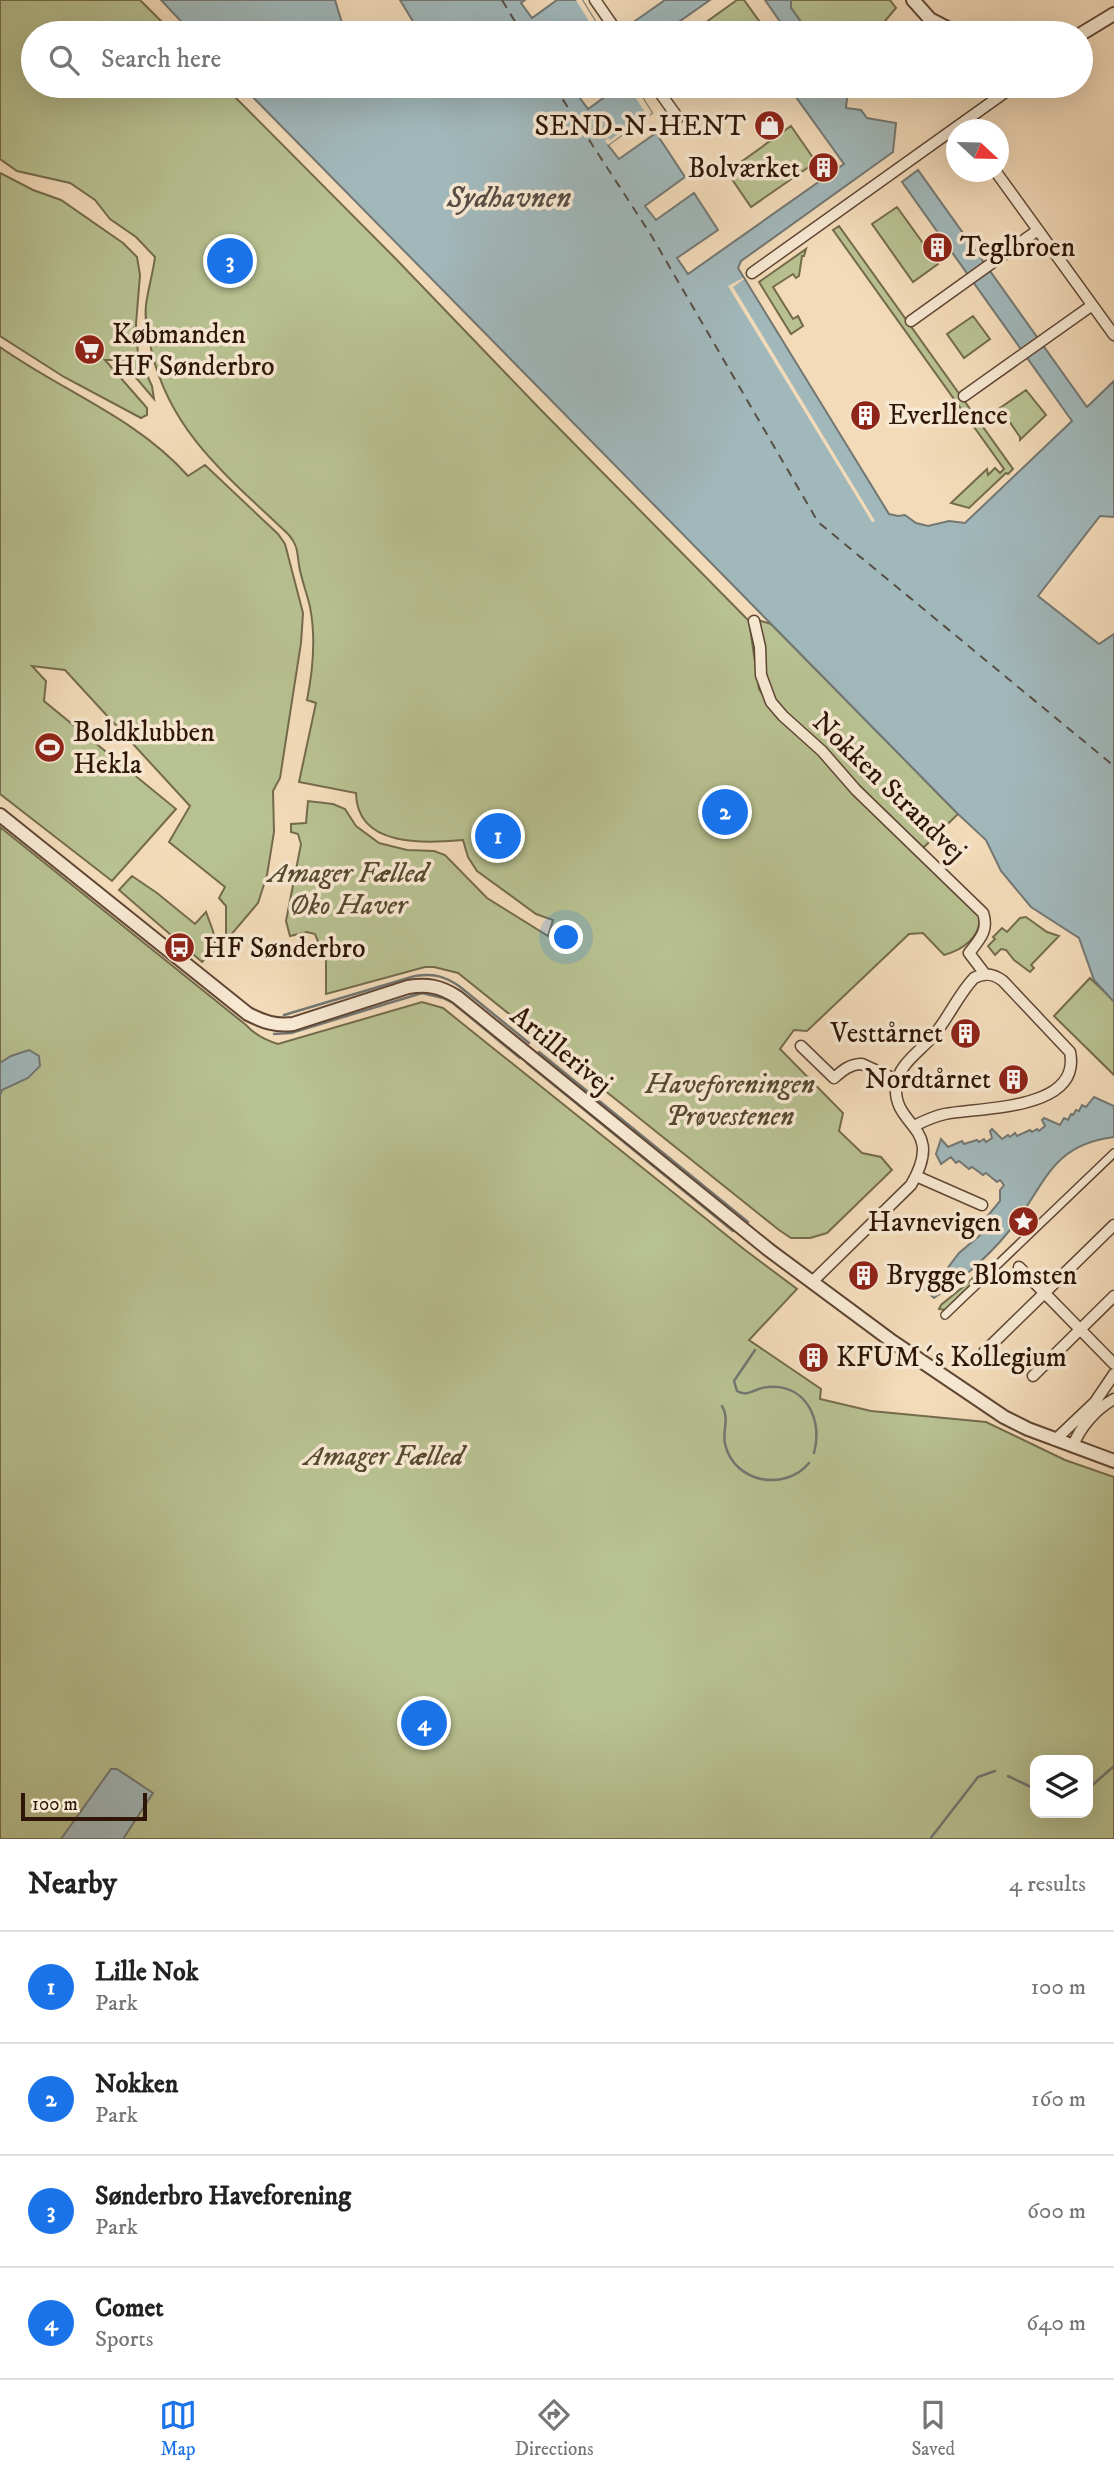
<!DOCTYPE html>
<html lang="en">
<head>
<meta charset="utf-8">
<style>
  :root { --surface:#fff; --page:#f6f6f6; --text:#222; --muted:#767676; --line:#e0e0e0; --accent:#1a73e8 }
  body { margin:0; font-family:"IM FELL DW Pica",serif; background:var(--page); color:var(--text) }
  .controls { position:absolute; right:21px; bottom:21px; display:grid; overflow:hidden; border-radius:14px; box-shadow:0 7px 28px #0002 }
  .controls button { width:63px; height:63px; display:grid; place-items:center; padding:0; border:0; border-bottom:2px solid var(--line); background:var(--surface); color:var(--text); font:35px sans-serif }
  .compass { position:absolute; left:946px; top:119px; width:63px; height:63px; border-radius:50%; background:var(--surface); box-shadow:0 7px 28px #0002; rotate:112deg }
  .scale { position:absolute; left:21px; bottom:18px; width:126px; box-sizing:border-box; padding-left:7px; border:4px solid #2f1507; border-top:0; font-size:19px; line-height:24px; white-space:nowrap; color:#2f1507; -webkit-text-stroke:5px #f7e8d2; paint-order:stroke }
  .you { position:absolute; left:567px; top:938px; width:24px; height:24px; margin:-18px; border:5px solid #fff; border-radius:50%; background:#1a73e8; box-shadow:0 0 0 10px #1a73e833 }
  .badge { display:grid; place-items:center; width:46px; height:46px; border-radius:50%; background:var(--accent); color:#fff; font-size:23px; font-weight:700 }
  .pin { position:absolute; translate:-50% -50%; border:4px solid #fff; box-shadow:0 2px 7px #0006 }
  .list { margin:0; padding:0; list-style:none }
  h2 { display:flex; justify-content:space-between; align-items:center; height:91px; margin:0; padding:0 28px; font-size:30px }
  h2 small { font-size:23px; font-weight:400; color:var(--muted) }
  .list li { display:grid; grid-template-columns:46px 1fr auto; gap:21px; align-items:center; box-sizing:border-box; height:112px; padding:0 28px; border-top:2px solid var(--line) }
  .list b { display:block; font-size:26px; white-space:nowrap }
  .list p { margin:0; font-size:23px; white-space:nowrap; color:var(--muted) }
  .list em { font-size:23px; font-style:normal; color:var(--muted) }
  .icon { flex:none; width:38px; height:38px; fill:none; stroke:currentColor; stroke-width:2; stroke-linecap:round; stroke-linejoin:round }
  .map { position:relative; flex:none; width:1114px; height:1839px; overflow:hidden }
  .search { position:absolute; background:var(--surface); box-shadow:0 7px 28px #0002; left:21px; right:21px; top:21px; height:77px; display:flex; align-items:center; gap:18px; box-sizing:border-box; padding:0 24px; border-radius:38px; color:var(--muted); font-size:26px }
  .sheet { height:539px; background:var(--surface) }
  nav { display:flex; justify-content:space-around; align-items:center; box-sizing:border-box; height:98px; border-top:2px solid var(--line); background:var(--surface); font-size:19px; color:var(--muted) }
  nav a { display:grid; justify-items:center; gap:4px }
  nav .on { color:var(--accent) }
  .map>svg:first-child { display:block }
</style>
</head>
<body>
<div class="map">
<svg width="1114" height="1839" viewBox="0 0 1114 1839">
  <rect width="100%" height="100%" fill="#f3dbb9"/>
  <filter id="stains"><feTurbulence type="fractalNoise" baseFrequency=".00286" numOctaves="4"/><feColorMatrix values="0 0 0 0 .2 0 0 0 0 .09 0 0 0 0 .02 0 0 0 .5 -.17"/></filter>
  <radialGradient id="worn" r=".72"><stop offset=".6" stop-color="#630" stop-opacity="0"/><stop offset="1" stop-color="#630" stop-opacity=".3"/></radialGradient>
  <path fill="#b8c191" stroke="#746b4c" stroke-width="2" fill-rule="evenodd" d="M0,0h140l33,33h-140v53h191l171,172 145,151 209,212 10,68 15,23 42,39 38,42 125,123c3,21 -17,34 -35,39l-21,-22 -14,1 -102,97 -13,-1 -14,19 63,64 -4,18 23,22 19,4 11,13 -65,63 -17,5h-19l-12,-8 -321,-257 -24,-6h-9l-99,27v-33l-11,-27 -8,-2 -17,4 -4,-15 15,-77 -3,-10 -7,-2v-8l15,-1 2,-22 25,3 12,5 11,17 23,17 28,7 27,1 11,4 42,43 61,38 5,-16 -17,-6 -59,-43 -9,-14 -5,-17c-38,3 -106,8 -107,-47l-57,-11 17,-79 -9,-3c6,-30 9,-63 3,-93 -3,-14 -9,-28 -11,-42 -2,-13 -1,-19 -10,-30 -58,-56 -117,-100 -137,-182 -3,-15 -8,-32 -6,-48 2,-16 7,-32 9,-48l-19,-20 -26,-18 -15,-19 -25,-17 -53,-12 -17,-12z
    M737,0h7l23,32 -76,1z
    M791,0h99l6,8 -21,25h-66l-18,-25z
    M855,86h48l-2,10 -44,-7z
    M791,126l25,36 -65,45 -24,-35z
    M0,173l33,17 28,10 62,43 14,14 3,18 -4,49 2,31 14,31 2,13 -33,-39h-16l42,48v7l-6,3 -77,-41 -64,-41z
    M897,207l41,57 -25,18 -41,-58z
    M839,226l174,243 -5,5 -2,-1 -37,35 -18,-5 36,-34 1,6 7,-7 5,5 4,-4 -171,-239z
    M806,249l-2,7h-2l-3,20 -3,2 -3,-4 -20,13 20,32 5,-3 5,10 -12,8 -32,-52z
    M973,316l17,23 -26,19 -17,-24z
    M0,347c62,44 137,71 188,129l17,-11 73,69 7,10 18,69 -2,30 -21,135 -7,13 1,41 -7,43 -9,28 -28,33 -4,2v-32l-7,-8 6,-11 -56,-45 21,-36 -125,-136 -33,-4 14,15 -2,20 132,108 -64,72 -112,-87z
    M1026,390l20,25 -26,25v-3l-20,-29z
    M758,620l13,4 187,190 -35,34 -132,-129c-5,-7 -14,-14 -18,-22 -13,-23 -6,-52 -15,-77z
    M0,827l246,198c9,10 19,15 32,19l144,-42 21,6 302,242 52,39 -48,51 72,49 -1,10 51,12 115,11 79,38 49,17v362h-1114zM1035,1760h53v53h-53z
    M132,876l25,17 38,31 11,-12 7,19 3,18 -14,13 -83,-72z
    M1026,917l21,15 12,4 -28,29 3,3 -4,4 -16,-12 -8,-10 -5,-1 -6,6 -7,-9 7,-7 -2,-2 9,-9 5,4 13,-14z
    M1090,978l24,23v74l-60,-59z
    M986,1264l4,2 -45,44 -6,-1 2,-4 28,-23z"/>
  <path fill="#a1b8bb" stroke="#737773" stroke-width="2" d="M161,0h174l10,33h-153z
    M400,0h125l-4,3 11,15 25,-18h25l16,26 -11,7h-171l-2,-10z
    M665,0h45l-47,33h-45z
    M765,0h26v8l18,25h-21z
    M242,86h347l-12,8 11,15 32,-23h15l17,27 -44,32 11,14 37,-26 29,44 -40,29 11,14 38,-27 24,37 -41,28 11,16 156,-110 -56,-78h67l2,3 -9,-1 -2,20 15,2 6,8 29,5 -3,29 -152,109 -3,7 151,246 9,2 7,-1 11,8 12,3 21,-5 16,2 107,-102 -170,-239 16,-12 169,237 27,-26v136l-14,-1 -62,80 61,48 15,-10v368l-20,-22 -15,-42 -48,-31 -30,-36 -15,-31 -28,-26z
    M29,1050l10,6 1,10 -12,12 -26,12 -2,6v-33l11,-7z
    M1094,1097l20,9v31c-65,8 -69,50 -104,93 -22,27 -47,49 -76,68l-10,-9 13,-7 22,-29 26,-22 1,-13 14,-17v-11l4,-5 -4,-5 -3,2 -11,-9 -3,2 -11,-8 -3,2 -10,-8 -3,2 -5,-6 -10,7 -5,-10 5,-15 7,8 14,-6 2,3 13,-4 2,2 5,-3 2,3 6,-4 -2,-7 2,-2 10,10 6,-4 2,2 5,-4 2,3 13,-6 2,2 5,-3 2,2 6,-5 -3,-6 2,-2 16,7 4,-7 4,2 3,-6 2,1 3,-5 3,1 3,-6 4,2z
    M111,1769h6l36,24 -30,46h-62z"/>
  <path fill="#f3dbb9" d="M576,0h6l16,26 -11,7h-5l10,-7z
    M628,86h7l17,27 -44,32 -3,-4 3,-3 2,2 36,-26z
    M743,278l1,1 -11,8 142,234 -3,1 -144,-236z"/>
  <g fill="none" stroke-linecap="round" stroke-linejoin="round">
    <path stroke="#737773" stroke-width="2.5" d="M284,1015l131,-39c18,-3 29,0 44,10l70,57
      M274,1034l17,-1 131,-40 21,5 10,5 67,55
      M539,1052l209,170
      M527,1063l206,168
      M755,1350l-21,31 3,10c11,7 19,-4 31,-4 39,-3 55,34 46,66
      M722,1406c8,13 0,25 3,38 9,39 60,48 84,19
      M1008,1776l27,13
      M1088,1789l26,-23
      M930,1839l48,-62 17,-6"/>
    <path stroke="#574e46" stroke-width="2" stroke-dasharray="9 7" stroke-linecap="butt" d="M502,0l20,33
      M554,86l97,149 167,287 296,244"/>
    <defs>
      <path id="pedestrian" d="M945,1315l169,-162"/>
      <path id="minor" d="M595,0l23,33
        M655,86l23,32
        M996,172l118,163
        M752,273l262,-187
        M911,321l127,-91
        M964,396l127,-90
        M754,621l6,26 1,28 10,27 12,14 39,35 34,39 127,123c6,17 -3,26 -14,40l16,21
        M801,1046l33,32c9,-8 16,-14 28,-14l35,16
        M916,1176l66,29
        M1019,1267l95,97
        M813,1281l98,-96c35,-60 -18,-56 -15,-99 2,-22 25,-35 38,-51 15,-18 24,-40 40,-57 11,-6 20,-4 29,3l67,71c12,59 -90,55 -125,62 -11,2 -21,7 -31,12
        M984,1352l130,-127
        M1033,1376l81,-80
        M1055,1440l40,-38 19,-28
        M1073,1446c7,-19 23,-37 41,-47"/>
      <path id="tertiary" d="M913,0l17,19 27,14
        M1081,34l33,-20
        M0,815l248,199c16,8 27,12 45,10l115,-37c19,-3 32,-1 49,10l312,253 124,92 111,75 24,12 86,32"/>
    </defs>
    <use href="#pedestrian" stroke="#604634" stroke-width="10"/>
    <use href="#minor" stroke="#604634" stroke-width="13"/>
    <use href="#tertiary" stroke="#604634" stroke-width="16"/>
    <use href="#pedestrian" stroke="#f7e8d2" stroke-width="7"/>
    <use href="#minor" stroke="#f7e8d2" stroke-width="10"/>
    <use href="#tertiary" stroke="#f7e8d2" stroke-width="12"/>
  </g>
  <defs>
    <symbol id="shop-disc" viewBox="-11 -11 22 22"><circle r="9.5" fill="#8f2418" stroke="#f7e8d2"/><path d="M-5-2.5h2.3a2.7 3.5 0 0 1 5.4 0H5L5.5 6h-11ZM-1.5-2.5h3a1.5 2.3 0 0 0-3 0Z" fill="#fff"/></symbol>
    <symbol id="building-disc" viewBox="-11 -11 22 22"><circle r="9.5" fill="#8f2418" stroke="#f7e8d2"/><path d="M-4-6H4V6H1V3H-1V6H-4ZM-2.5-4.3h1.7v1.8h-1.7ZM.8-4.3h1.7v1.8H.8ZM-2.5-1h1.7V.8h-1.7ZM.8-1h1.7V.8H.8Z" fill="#fff"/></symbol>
    <symbol id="supermarket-disc" viewBox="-11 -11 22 22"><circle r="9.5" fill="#8f2418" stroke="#f7e8d2"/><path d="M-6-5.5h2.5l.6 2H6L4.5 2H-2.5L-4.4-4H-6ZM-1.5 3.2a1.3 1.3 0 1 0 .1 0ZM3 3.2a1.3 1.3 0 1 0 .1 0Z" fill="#fff"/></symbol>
    <symbol id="stadium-disc" viewBox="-11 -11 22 22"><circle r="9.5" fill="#8f2418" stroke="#f7e8d2"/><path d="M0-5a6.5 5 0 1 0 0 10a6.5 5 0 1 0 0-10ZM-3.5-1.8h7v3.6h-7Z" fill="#fff"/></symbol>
    <symbol id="bus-disc" viewBox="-11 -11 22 22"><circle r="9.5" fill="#8f2418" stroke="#f7e8d2"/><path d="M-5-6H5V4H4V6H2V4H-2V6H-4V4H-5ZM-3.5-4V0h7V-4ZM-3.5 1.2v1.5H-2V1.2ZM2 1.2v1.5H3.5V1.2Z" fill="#fff"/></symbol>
    <symbol id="sight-disc" viewBox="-11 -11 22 22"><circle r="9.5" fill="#8f2418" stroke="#f7e8d2"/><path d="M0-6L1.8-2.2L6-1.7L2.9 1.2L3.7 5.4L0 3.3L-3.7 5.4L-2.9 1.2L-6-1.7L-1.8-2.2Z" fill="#fff"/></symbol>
  </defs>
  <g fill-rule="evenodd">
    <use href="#shop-disc" x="752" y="108" width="35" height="35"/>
    <use href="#building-disc" x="806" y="150" width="35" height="35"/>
    <use href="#building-disc" x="920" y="230" width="35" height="35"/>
    <use href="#supermarket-disc" x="72" y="332" width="35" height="35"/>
    <use href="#building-disc" x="848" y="398" width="35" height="35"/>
    <use href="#stadium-disc" x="32" y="730" width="35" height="35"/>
    <use href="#bus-disc" x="162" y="930" width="35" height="35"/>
    <use href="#building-disc" x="948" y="1016" width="35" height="35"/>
    <use href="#building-disc" x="996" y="1062" width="35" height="35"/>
    <use href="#sight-disc" x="1006" y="1204" width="35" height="35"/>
    <use href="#building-disc" x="846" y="1258" width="35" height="35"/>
    <use href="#building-disc" x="796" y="1340" width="35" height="35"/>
  </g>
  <g text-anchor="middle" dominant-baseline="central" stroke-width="7" stroke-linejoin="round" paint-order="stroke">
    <g font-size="28" fill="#2f1507" stroke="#f7e8d2" text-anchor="start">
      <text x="746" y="126" text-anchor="end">SEND-N-HENT</text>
      <text x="800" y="168" text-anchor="end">Bolværket</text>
      <text x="960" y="247">Teglbroen</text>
      <text x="112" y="334">Købmanden<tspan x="112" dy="32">HF Sønderbro</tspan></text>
      <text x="888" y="415">Everllence</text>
      <text x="73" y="732">Boldklubben<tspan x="73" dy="32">Hekla</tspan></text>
      <text x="203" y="948">HF Sønderbro</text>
      <text x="943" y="1033" text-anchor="end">Vesttårnet</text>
      <text x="991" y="1079" text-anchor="end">Nordtårnet</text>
      <text x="1001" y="1222" text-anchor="end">Havnevigen</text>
      <text x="886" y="1275">Brygge Blomsten</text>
      <text x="836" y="1357">KFUM´s Kollegium</text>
    </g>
    <g font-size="28" fill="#2f1507" stroke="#f7e8d2">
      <text transform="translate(889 787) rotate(44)">Nokken Strandvej</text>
      <text transform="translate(561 1050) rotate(39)">Artillerivej</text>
    </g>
    <g font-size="28" font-style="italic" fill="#584930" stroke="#f7e8d2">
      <text x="348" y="873">Amager Fælled<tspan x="348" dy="32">Øko Haver</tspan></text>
      <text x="730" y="1084">Haveforeningen<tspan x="730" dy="32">Prøvestenen</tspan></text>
      <text x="384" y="1456">Amager Fælled</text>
    </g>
    <g font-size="30" font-style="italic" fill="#574e46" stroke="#f7e8d2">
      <text x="509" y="198">Sydhavnen</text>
    </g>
  </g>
  <rect width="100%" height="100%" filter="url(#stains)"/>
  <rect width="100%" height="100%" fill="url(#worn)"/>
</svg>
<div class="controls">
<button><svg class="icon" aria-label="layers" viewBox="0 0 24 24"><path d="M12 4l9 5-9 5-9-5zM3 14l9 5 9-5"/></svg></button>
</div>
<svg class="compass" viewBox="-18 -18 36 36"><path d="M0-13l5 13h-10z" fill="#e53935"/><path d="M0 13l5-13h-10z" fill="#767676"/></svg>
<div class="scale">100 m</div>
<div class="you"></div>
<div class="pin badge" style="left:498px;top:836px">1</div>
<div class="pin badge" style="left:725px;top:812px">2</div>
<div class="pin badge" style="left:230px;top:261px">3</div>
<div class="pin badge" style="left:424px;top:1723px">4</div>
<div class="search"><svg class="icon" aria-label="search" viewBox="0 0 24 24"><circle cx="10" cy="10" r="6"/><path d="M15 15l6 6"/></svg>Search here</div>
</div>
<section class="sheet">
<h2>Nearby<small>4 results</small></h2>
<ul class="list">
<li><span class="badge">1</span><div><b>Lille Nok</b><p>Park</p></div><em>100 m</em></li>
<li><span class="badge">2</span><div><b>Nokken</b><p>Park</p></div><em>160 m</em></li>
<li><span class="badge">3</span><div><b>Sønderbro Haveforening</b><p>Park</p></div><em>600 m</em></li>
<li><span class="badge">4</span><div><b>Comet</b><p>Sports</p></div><em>640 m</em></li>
</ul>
</section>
<nav>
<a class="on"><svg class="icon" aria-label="map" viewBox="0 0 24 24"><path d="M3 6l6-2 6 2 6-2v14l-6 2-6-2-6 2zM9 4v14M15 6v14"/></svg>Map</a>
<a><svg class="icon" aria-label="directions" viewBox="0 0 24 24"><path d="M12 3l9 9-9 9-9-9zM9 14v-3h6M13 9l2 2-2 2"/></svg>Directions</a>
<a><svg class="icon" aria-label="saved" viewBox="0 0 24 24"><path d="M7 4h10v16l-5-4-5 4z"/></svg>Saved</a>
</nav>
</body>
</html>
